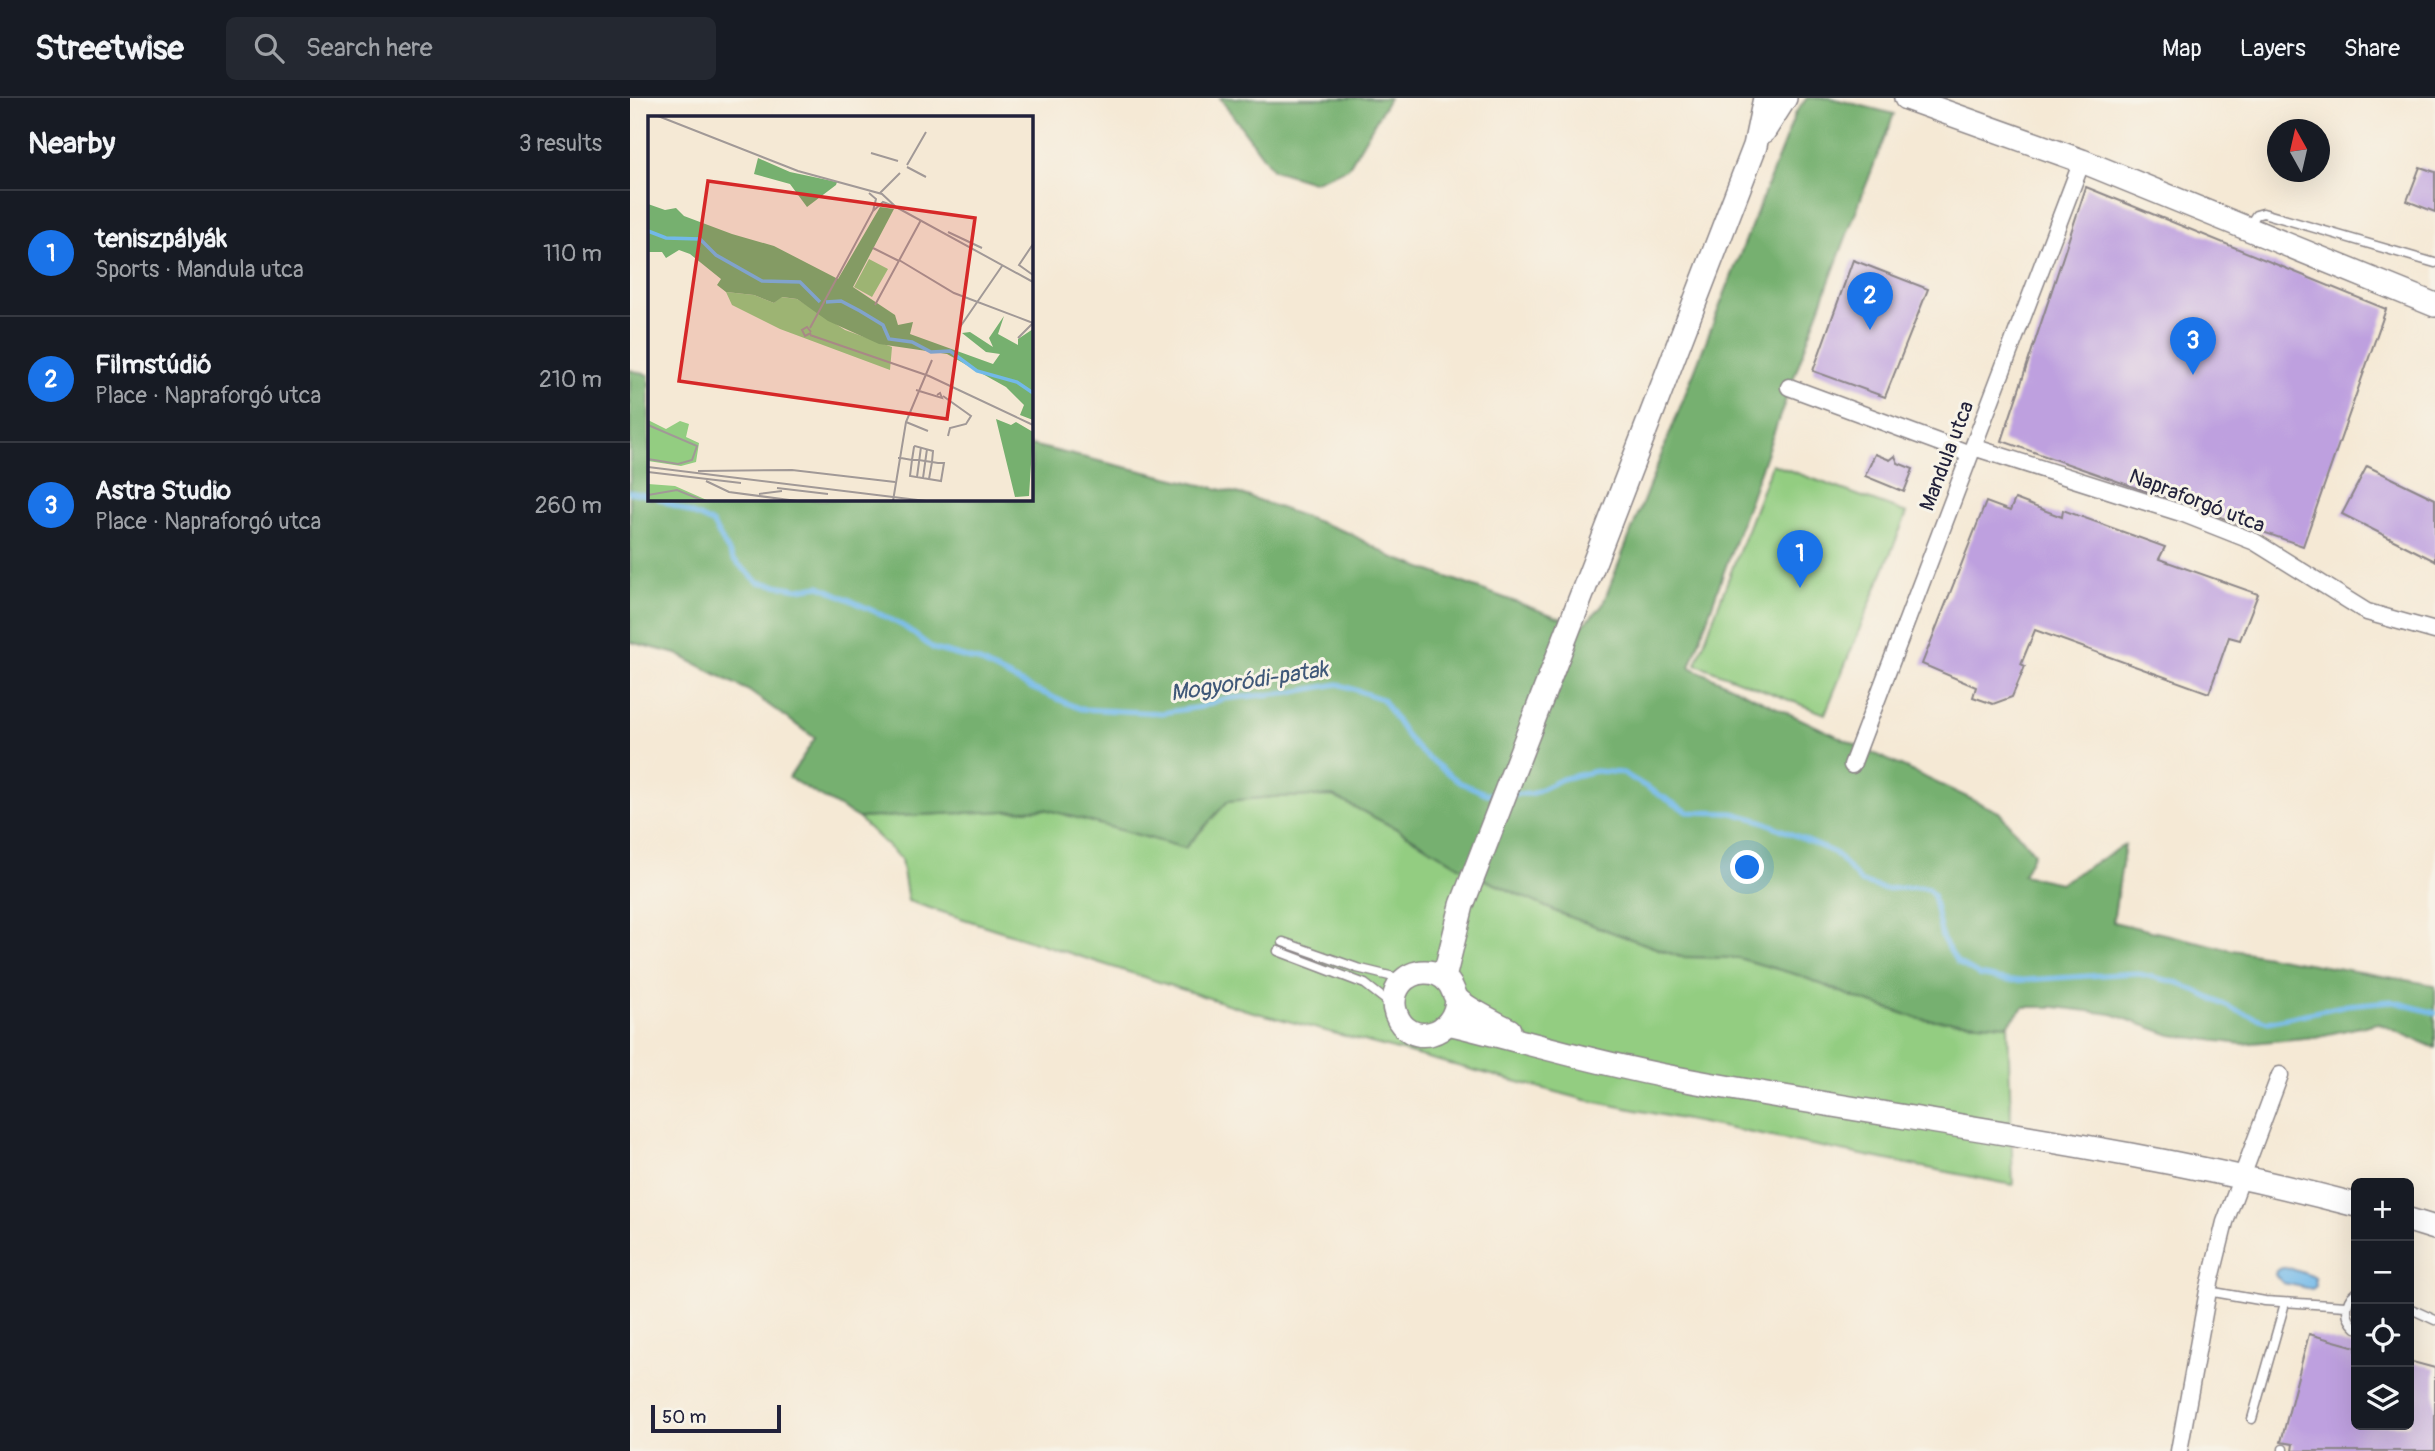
<!DOCTYPE html>
<html lang="en">
<head>
<meta charset="utf-8">
<style>
  :root { --surface:#171b24; --page:#242831; --text:#f1f3f6; --muted:#9ea1a6; --line:#363941; --accent:#1a73e8 }
  body { margin:0; font-family:Pangolin,sans-serif; background:var(--page); color:var(--text) }
  .controls { position:absolute; right:21px; bottom:21px; display:grid; overflow:hidden; border-radius:10px; box-shadow:0 7px 28px #0002 }
  .controls button { width:63px; height:63px; display:grid; place-items:center; padding:0; border:0; border-bottom:2px solid var(--line); background:var(--surface); color:var(--text); font:35px sans-serif }
  .compass { position:absolute; left:1637px; top:21px; width:63px; height:63px; border-radius:50%; background:var(--surface); box-shadow:0 7px 28px #0002; rotate:352deg }
  .scale { position:absolute; left:21px; bottom:18px; width:130px; box-sizing:border-box; padding-left:7px; border:4px solid #22223b; border-top:0; font-size:19px; line-height:24px; white-space:nowrap; color:#22223b; -webkit-text-stroke:5px #f7f3e8; paint-order:stroke }
  .you { position:absolute; left:1118px; top:770px; width:24px; height:24px; margin:-18px; border:5px solid #fff; border-radius:50%; background:#1a73e8; box-shadow:0 0 0 10px #1a73e833 }
  .badge { display:grid; place-items:center; width:46px; height:46px; border-radius:50%; background:var(--accent); color:#fff; font-size:23px; font-weight:700 }
  .pin { position:absolute; translate:-50% -58px; filter:drop-shadow(0 2px 4px #0008) }
  .pin::after { content:''; position:absolute; top:37px; width:24px; height:21px; background:inherit; clip-path:polygon(0 0,100% 0,50% 100%) }
  .list { margin:0; padding:0; list-style:none }
  h2 { display:flex; justify-content:space-between; align-items:center; height:91px; margin:0; padding:0 28px; font-size:30px }
  h2 small { font-size:23px; font-weight:400; color:var(--muted) }
  .list li { display:grid; grid-template-columns:46px 1fr auto; gap:21px; align-items:center; box-sizing:border-box; height:126px; padding:0 28px; border-top:2px solid var(--line) }
  .list b { display:block; font-size:26px; white-space:nowrap }
  .list p { margin:0; font-size:23px; white-space:nowrap; color:var(--muted) }
  .list em { font-size:23px; font-style:normal; color:var(--muted) }
  .icon { flex:none; width:38px; height:38px; fill:none; stroke:currentColor; stroke-width:2; stroke-linecap:round; stroke-linejoin:round }
  .map { position:relative; flex:none; width:1805px; height:1353px; overflow:hidden }
  header { display:flex; align-items:center; gap:42px; box-sizing:border-box; height:98px; padding:0 35px; background:var(--surface); border-bottom:2px solid var(--line) }
  header strong { font-size:33px }
  nav { display:flex; gap:38px; margin-inline-start:auto; font-size:24px }
  .search { width:490px; height:63px; background:var(--page); display:flex; align-items:center; gap:18px; box-sizing:border-box; padding:0 24px; border-radius:10px; color:var(--muted); font-size:26px }
  main { display:flex }
  aside { flex:1; background:var(--surface) }
  .map>svg:first-child { display:block }
</style>
</head>
<body>
<header>
<strong>Streetwise</strong>
<div class="search"><svg class="icon" aria-label="search" viewBox="0 0 24 24"><circle cx="10" cy="10" r="6"/><path d="M15 15l6 6"/></svg>Search here</div>
<nav><a>Map</a><a>Layers</a><a>Share</a></nav>
</header>
<main>
<aside>
<h2>Nearby<small>3 results</small></h2>
<ul class="list">
<li><span class="badge">1</span><div><b>teniszpályák</b><p>Sports · Mandula utca</p></div><em>110 m</em></li>
<li><span class="badge">2</span><div><b>Filmstúdió</b><p>Place · Napraforgó utca</p></div><em>210 m</em></li>
<li><span class="badge">3</span><div><b>Astra Studio</b><p>Place · Napraforgó utca</p></div><em>260 m</em></li>
</ul>
</aside>
<div class="map">
<svg width="1805" height="1353" viewBox="0 0 1805 1353">
  <rect width="100%" height="100%" fill="#f7f3e8"/>
  <filter id="ink" filterUnits="userSpaceOnUse"><feTurbulence type="fractalNoise" baseFrequency=".0143" numOctaves="2"/><feDisplacementMap in="SourceGraphic" scale="14" xChannelSelector="R" yChannelSelector="G"/><feConvolveMatrix kernelMatrix="1 2 1 2 8 2 1 2 1" color-interpolation-filters="sRGB"/></filter>
  <filter id="wash" filterUnits="userSpaceOnUse"><feTurbulence type="fractalNoise" baseFrequency=".00686" numOctaves="4" result="noise"/><feDisplacementMap in="SourceGraphic" scale="28" xChannelSelector="R" yChannelSelector="G"/><feGaussianBlur stdDeviation="1.57" result="paint"/><feColorMatrix in="noise" values="0 0 0 0 0 0 0 0 0 0 0 0 0 0 0 0 0 1.4 0 .05"/><feComposite in="paint" operator="in"/></filter>
  <g filter="url(#wash)">
    <rect width="100%" height="100%" fill="#f5e9d5"/>
    <path fill="#93cd81" stroke="#5a785e" stroke-width="2" d="M1142,366l135,49 -82,201 -129,-50z
      M703,698l64,33 76,45 86,39 121,44 58,1 60,17 58,23 64,21 88,6 5,160 -427,-85 -340,-90 -338,-109 -7,-42 -43,-41 187,-9 140,39 43,-47 45,-4z"/>
    <path fill="#76b06f" stroke="#4c6955" stroke-width="2" d="M590,0h169l-41,70 -35,14 -40,-12z
      M1177,0h24l63,16c-73,183 -138,368 -204,553l309,145 35,41 -11,22 37,8 65,-38 -12,77 120,28 202,35v63l-57,-25 -63,14 -73,7 -71,-9 -59,-21 -57,-7h-32l-15,18 -88,-6 -64,-21 -58,-23 -60,-17 -57,-1 -122,-44 -86,-39 -76,-45 -64,-33 -60,1 -45,4 -43,47 -140,-39 -187,9 -69,-40 26,-40 -66,-47 -72,-37 -47,-12v-272l19,5v124h382v-54l213,50 105,38 43,24 190,69 20,-20 194,-494z"/>
    <path fill="#72b9e9" stroke="#4a6e92" stroke-width="2" d="M1652,1170h7l26,9 1,9 -4,3 -29,-6 -8,-8 1,-4z"/>
    <g fill="none" stroke-linecap="round" stroke-linejoin="round">
      <path stroke="#72b9e9" stroke-width="5" d="M0,394l19,4
        M29,401l53,24 21,36 25,23 40,7 22,-3 62,29 21,11 31,23 44,12 53,27 50,21 80,4 40,-6 22,-8 70,-7 45,-8 44,15 26,39 14,15 37,29 28,12h10
        M881,696h20l31,-15 33,-8 28,2 65,39 45,1 29,8 73,32 26,29 23,7 36,-2 8,2 5,6 9,43 15,24 22,13 31,6 125,-8 44,10 56,27 33,12 79,-17 44,-4 44,12"/>
    </g>
    <g id="blocks">
      <path fill="#bea0df" d="M1790,69l15,5v40l-28,-11z
        M1456,89l300,122 -83,237 -301,-105z
        M1223,162l75,29 -43,108 -72,-26z
        M1245,356l15,6 5,-4 3,7 15,6 -9,23 -39,-16z
        M1737,368l68,33v62l-93,-47z
        M1385,401l47,18 1,-7 102,37 -6,12 99,35 -18,46 -11,-3 -20,56 -174,-63 -14,34 4,2 -13,31 -19,7 -20,-7 3,-10 -54,-23 64,-162 24,9z
        M1679,1236l47,13v78h53v-64l26,7v83h-143l1,-7 -12,-2z"/>
    </g>
  </g>
  <g filter="url(#ink)">
    <use href="#blocks" fill-opacity="0" stroke="#8c8688" stroke-width="2"/>
    <g fill="none" stroke-linecap="round" stroke-linejoin="round">
      <defs>
        <path id="lane" d="M1618,129l8,-12 7,-2 172,50
          M653,844l74,26 45,11
          M648,853l87,33 23,18
          M1578,1193l57,10 81,5
          M1726,1194c-12,10 -12,25 0,36
          M1779,1210l26,12
          M1622,1321l33,-116
          M1653,1353v-2"/>
        <path id="street" d="M1159,289l181,67
          M1343,349l211,67 71,28 112,70 68,19
          M1222,667l230,-604
          M1549,1353l29,-160 17,-69 55,-147"/>
        <path id="secondary" d="M1276,0l176,63 353,144
          M1134,33l21,-33
          M814,880l18,-73 293,-759 10,-48
          M827,901c-1,37 -48,50 -61,15 -4,-11 -2,-22 5,-31 12,-14 35,-15 47,-1 5,5 6,14 10,18 9,9 38,23 51,30
          M819,925c74,18 147,40 221,54 229,43 461,68 686,128
          M1779,1122l26,8"/>
      </defs>
      <use href="#lane" stroke="#8c8688" stroke-width="11"/>
      <use href="#street" stroke="#8c8688" stroke-width="19"/>
      <use href="#secondary" stroke="#8c8688" stroke-width="26"/>
      <use href="#lane" stroke="#fff" stroke-width="8"/>
      <use href="#street" stroke="#fff" stroke-width="16"/>
      <use href="#secondary" stroke="#fff" stroke-width="23"/>
    </g>
  </g>
  <g text-anchor="middle" dominant-baseline="central" stroke-width="6" stroke-linejoin="round" paint-order="stroke">
    <g font-size="21" fill="#22223b" stroke="#f7f3e8">
      <text transform="translate(1317 358) rotate(-69)">Mandula utca</text>
      <text transform="translate(1567 403) rotate(21)">Napraforgó utca</text>
    </g>
    <g font-size="23" font-style="italic" fill="#3e5778" stroke="#f7f3e8">
      <text transform="translate(619 583) rotate(-9)">Mogyoródi-patak</text>
    </g>
  </g>
  <g transform="translate(18 18)">
    <rect width="385" height="385" fill="#f5e9d5"/>
    <path d="M221,143l19,10 -16,28 -18,-10zM78,176l28,3 20,8 7,-6 16,2 48,31 47,17 -2,23 -110,-41 -48,-24zM0,304l18,9 14,-8 9,3 -3,13 13,6 -3,19 -15,4 -33,-5zM0,368l27,2 34,15h-61z" fill="#93cd81"/>
    <path d="M110,42l32,14 47,10 -1,3 -29,22 -17,-23 -36,-10zM0,88l17,6 11,-2 8,8 48,18 42,12 64,33 42,-72 14,2 -41,78 42,28 3,10 15,-3 -3,12 83,30 7,-10 -14,-2 -24,-19 8,-1 23,15 -4,-9 15,-22 -6,18 20,11v-6l15,-10v91l-13,-5 4,-10 -18,-18 -59,-33 -68,-10 -51,-23 -31,-22 -15,-2 -8,6 -20,-8 -28,-3 -9,-7 4,-6 -31,-25 -11,-4 -13,8 -4,-6h-14zM348,303l15,6 5,-3 17,10 -4,64 -14,1z" fill="#76b06f"/>
    <path fill="none" stroke="#72b9e9" stroke-width="3.5" d="M0,115l18,7 34,1 16,16 46,26 38,1 20,20M178,186l15,-1 19,10 23,14 6,14 23,3 19,10 19,-1 27,20 40,11 16,11"/>
    <path fill="none" stroke="#a19997" stroke-width="2" d="M10,0l140,55 84,23 14,13M223,37l27,8M259,49l19,-33M259,51l19,10M232,77l20,-20M225,95l10,-9 13,5 137,75M300,116l34,16M385,128l-14,21 14,10M225,132l26,13M251,144l55,33 79,30M227,189l46,-85M312,211l42,-61M162,212l63,-117 3,-12 -7,-6M163,217l-6,3 -3,-6 5,-3 4,5M162,219l119,41 104,49M370,222l15,-15M268,274l26,8 -2,-5 -3,2M295,280l28,20 -5,8 -16,4 -2,8M258,306l22,9M0,309l49,21 -5,14 -14,4 -30,-5M250,342h3l11,2h7l6,1 7,1 6,1h6l-3,18 -31,-5 2,-16 2,-13 1,-1 18,5 -1,11 -3,17M0,351l278,34M50,355l94,-1 103,12M0,356l93,11M269,361l4,-30M275,362l4,-29M58,365l23,11 68,9M129,372l51,6M111,378l23,-3M0,379l29,-5 27,11M245,385l13,-79 26,-62"/>
    <path fill="#d62828" fill-opacity="0.15" stroke="#d62828" stroke-width="3.5" d="M60,65l267,37 -28,201 -268,-38z"/>
    <rect width="385" height="385" fill="none" stroke="#22223b" stroke-width="3.5"/>
  </g>
</svg>
<div class="controls">
<button>+</button>
<button>−</button>
<button><svg class="icon" aria-label="locate" viewBox="0 0 24 24"><circle cx="12" cy="12" r="6"/><path d="M12 2v4M12 18v4M2 12h4M18 12h4"/></svg></button>
<button><svg class="icon" aria-label="layers" viewBox="0 0 24 24"><path d="M12 4l9 5-9 5-9-5zM3 14l9 5 9-5"/></svg></button>
</div>
<svg class="compass" viewBox="-18 -18 36 36"><path d="M0-13l5 13h-10z" fill="#e53935"/><path d="M0 13l5-13h-10z" fill="#9ea1a6"/></svg>
<div class="scale">50 m</div>
<div class="you"></div>
<div class="pin badge" style="left:1170px;top:490px">1</div>
<div class="pin badge" style="left:1240px;top:232px">2</div>
<div class="pin badge" style="left:1563px;top:277px">3</div>
</div>
</main>
</body>
</html>
